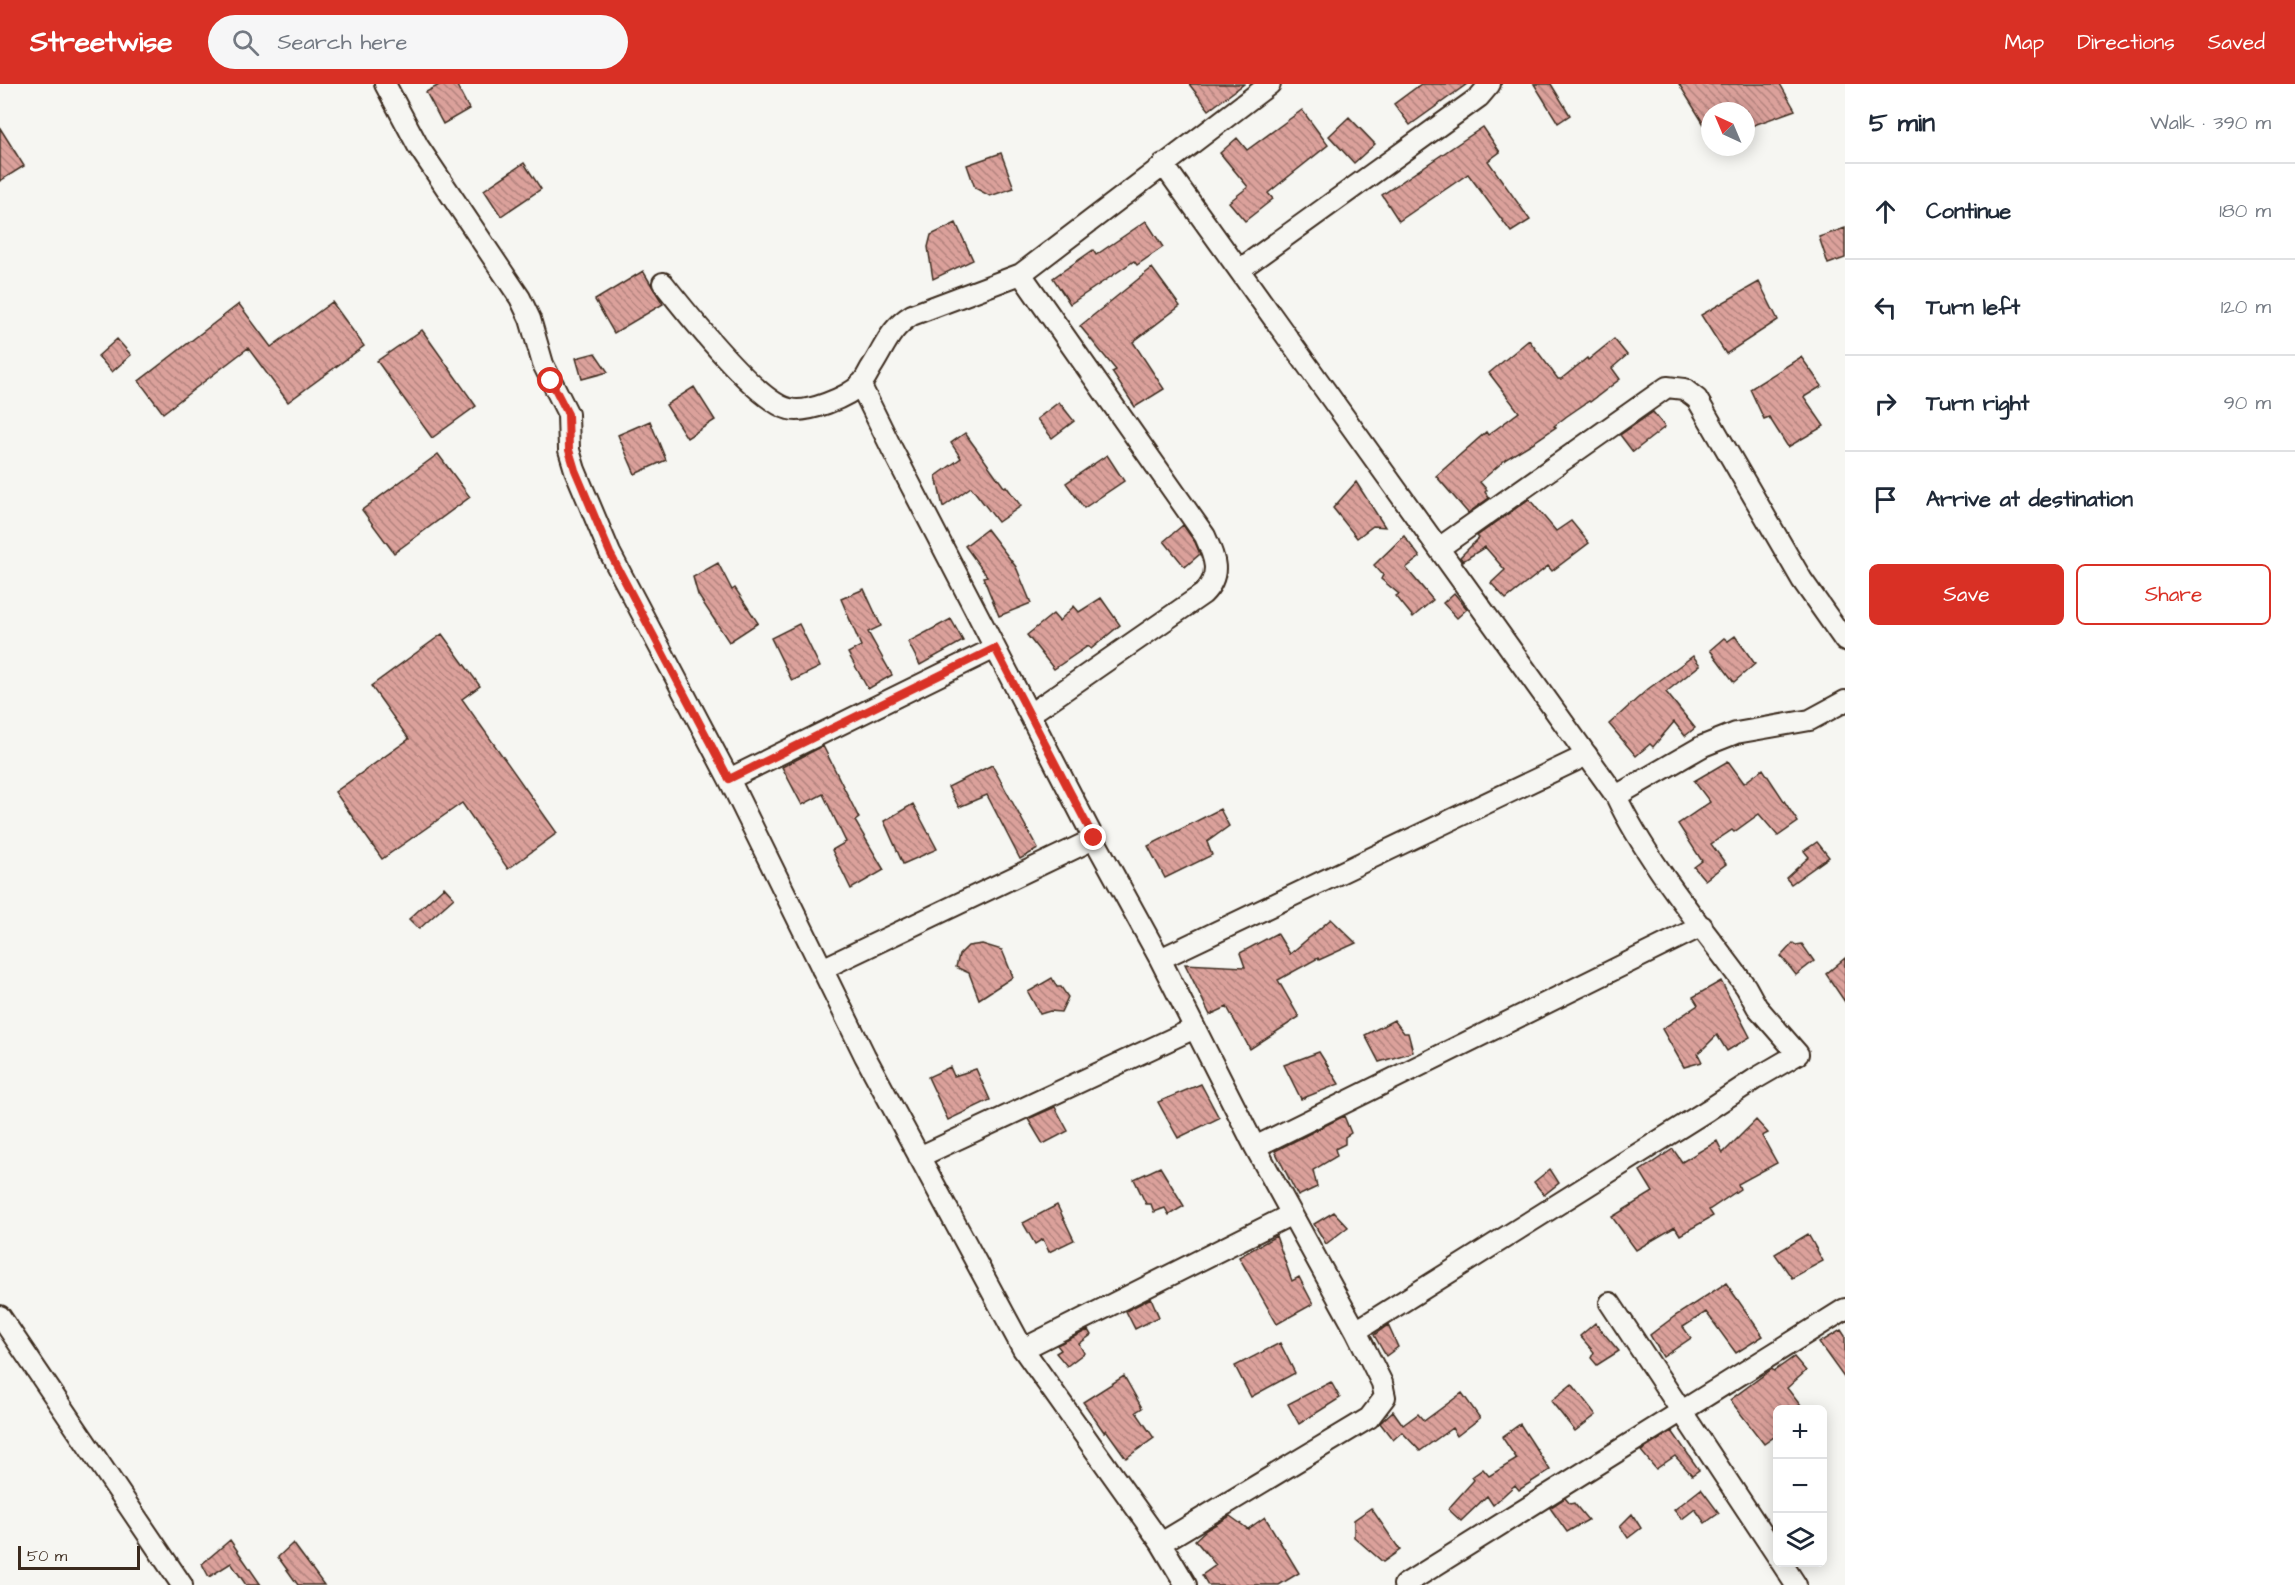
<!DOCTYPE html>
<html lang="en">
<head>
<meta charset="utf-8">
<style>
  :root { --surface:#fff; --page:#f6f6f7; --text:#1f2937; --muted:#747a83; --line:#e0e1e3; --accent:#d93025 }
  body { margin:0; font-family:"Architects Daughter",sans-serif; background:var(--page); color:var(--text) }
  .controls { position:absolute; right:18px; bottom:18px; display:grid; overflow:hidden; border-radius:9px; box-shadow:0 3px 15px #0003 }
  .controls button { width:54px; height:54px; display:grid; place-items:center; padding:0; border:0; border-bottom:2px solid var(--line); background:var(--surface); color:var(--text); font:30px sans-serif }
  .compass { position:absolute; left:1701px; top:18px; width:54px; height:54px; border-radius:50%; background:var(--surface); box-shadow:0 3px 15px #0003; rotate:316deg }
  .scale { position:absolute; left:18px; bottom:15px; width:122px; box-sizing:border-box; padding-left:6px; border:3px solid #3b2a1e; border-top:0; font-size:16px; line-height:21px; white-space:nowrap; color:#3b2a1e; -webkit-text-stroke:4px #f6f6f2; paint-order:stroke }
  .stop { position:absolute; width:18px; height:18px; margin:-14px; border:4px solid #d93025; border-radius:50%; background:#fff }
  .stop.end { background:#d93025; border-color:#fff; box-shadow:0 2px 6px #0008 }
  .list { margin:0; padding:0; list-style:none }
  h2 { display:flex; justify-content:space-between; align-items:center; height:78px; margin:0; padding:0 24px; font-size:26px }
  h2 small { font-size:20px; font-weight:400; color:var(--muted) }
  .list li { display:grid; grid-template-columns:39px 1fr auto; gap:18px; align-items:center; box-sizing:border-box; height:96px; padding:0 24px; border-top:2px solid var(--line) }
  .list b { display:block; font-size:22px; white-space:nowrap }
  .list em { font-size:20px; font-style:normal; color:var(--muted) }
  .actions { display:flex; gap:12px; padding:18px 24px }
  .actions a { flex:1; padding:14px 0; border:2px solid var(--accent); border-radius:9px; text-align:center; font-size:21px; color:var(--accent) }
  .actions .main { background:var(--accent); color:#fff }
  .icon { flex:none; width:33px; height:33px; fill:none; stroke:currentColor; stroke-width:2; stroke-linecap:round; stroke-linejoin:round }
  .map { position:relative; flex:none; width:1845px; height:1501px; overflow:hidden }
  header { display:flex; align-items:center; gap:36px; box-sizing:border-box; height:84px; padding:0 30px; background:var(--accent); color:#fff }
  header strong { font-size:28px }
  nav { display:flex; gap:33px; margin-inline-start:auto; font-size:21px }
  .search { width:420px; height:54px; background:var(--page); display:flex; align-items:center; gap:15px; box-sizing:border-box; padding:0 21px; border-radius:33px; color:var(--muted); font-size:22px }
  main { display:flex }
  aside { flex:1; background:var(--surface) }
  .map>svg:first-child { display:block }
</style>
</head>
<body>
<header>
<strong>Streetwise</strong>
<div class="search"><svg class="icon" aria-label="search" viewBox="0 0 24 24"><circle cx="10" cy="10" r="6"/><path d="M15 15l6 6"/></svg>Search here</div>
<nav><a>Map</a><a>Directions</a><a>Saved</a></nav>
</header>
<main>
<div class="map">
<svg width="1845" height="1501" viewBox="0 0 1845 1501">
  <defs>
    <pattern id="building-back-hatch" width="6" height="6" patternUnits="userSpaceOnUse" patternTransform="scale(1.5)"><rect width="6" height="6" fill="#dba19b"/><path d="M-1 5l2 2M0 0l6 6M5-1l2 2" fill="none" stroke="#b3837e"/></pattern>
  </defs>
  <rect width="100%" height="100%" fill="#f6f6f2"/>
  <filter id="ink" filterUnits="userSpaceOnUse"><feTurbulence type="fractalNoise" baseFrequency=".0167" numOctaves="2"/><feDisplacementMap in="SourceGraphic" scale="12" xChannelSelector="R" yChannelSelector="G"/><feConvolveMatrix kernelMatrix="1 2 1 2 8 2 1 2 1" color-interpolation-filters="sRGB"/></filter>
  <g filter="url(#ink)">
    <path fill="url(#building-back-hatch)" stroke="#3b2a1e" stroke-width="1.5" d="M441,0h15l13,25 -26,15 -17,-32z
      M1189,0h55l-35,26z
      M1421,0h46l-57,41 -16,-21z
      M1534,0h17l19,31 -12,8z
      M1679,0h101l15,26 -49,18v-17h-36v23z
      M1302,26l26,35 -60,48 5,6 -28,22 -16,-19 19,-15 -28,-34 17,-15 10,12z
      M1349,33l26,27 -21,19 -25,-27z
      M1483,43l17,25 -12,9 42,59 -19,12 -43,-58 -69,47 -17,-26z
      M0,44l24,38 -24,15z
      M1001,69l13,35 -24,8 -15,-8 -8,-23z
      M524,79l17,26 -40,27 -17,-26z
      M1146,137l17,26 -26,18 -3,-4 -64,43 -17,-26 40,-28 3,5z
      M956,139l17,37 -40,19 -5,-32 3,-12z
      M1845,144v30l-17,6 -9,-27z
      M1152,184l28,38 -47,36 31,47 -29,18 -23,-35 4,-2 -36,-44z
      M643,187l20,33 -49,29 -19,-33z
      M1759,198l19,38 -52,34 -25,-39z
      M332,218l32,44 -76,56 -40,-54 -85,65 -24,-32 100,-77 32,43z
      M422,246l54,76 -44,32 -55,-77z
      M117,255l14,16 -19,17 -14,-16z
      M1614,255l13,16 -15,13 8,11 -30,23 -1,-1 -22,15 -13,10 2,1 -22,15 -28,17 -26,23 7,8 -2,2 4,6 -21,15 -32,-37 50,-44 2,3 31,-23 -30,-39 40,-33 29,39h3l26,-21 1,2z
      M595,269l13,19 -26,7 -6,-21z
      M1801,273l21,29 -18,11 20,29 -36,21 -19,-30 -5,2 -14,-30z
      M694,303l21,33 -28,18 -21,-33z
      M1059,318l15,19 -22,17 -15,-19z
      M1653,328l12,15 -32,25 -13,-17z
      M650,337l16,39 -31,14 -17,-39z
      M965,349l39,54 2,-1 15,20 -23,16 -27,-35 -28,20 -7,-31 25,-18 -10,-15z
      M438,370l32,43 -76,56 -32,-43z
      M1107,371l17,26 -40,27 -18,-25z
      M1356,398l29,45 -12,-1 -16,12 -24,-30z
      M1529,415l27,32 15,-10 18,22 -37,28 -4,-5 -42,33 -15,-16 14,-13 -20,-23 -22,14 -3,-4 19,-19 -2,-2z
      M1183,441l12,17 5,12 -15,13 -21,-26z
      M987,445l29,38 15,36 -32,13 -16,-39 4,-1 -22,-30z
      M1404,452l16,21 -14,11 27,32 -20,17 -17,-21 3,-2 -18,-15 2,-4 -9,-10z
      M718,479l14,27 3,-2 23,35 -29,19 -31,-47 -5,-18z
      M864,505l17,37 -13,6 24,43 -24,14 -20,-36 13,-7 -20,-47z
      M1454,509l13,16 -10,9 -14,-15z
      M1101,514l19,27 -29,24 -3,-3 -34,23 -27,-34 26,-21 6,7 15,-15 5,6z
      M951,535l12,22 -43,24 -12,-23z
      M799,540l21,43 -28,14 -21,-43z
      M442,550l38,52 -18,13 95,134 -49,36 -46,-66 -80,56 -47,-67 74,-53 -38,-53z
      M1735,552l20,28 -21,18 -24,-32 14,-12 4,3z
      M1693,572l7,9 -34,27 29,36 -10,8 -11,-14 -21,25 -3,-3 -14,12 -27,-32 39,-35z
      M823,662l36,72 -4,3 29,49 -33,19 -19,-39 14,-8 -23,-48 -21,11 -20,-38z
      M1728,677l16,22 19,-14 35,53 -20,14 -19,-22 -25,18 -2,-2 -21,14 15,20 -21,16 -11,-13 8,-6 -24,-37 32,-22 -16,-21z
      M992,681l46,84 -18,10 -33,-64 -28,12 -11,-20z
      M913,720l24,45 -34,15 -19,-43z
      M1220,725l9,17 -22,16 5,13 -47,23 -17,-32z
      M1817,758l12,15 -38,27 -5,-6 23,-21 -5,-6z
      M444,803l10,11 -35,31 -10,-10z
      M1331,835l25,24 -37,17 -1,-2 -40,22 21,37 -49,32 -23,-42 -17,8 -25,-51 60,3 -5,-14 37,-20 13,21z
      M1793,859l3,2 6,-1 12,17 -18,14 -15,-19z
      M982,860l20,6 11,27 -34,22 -10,-26 -13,-6 3,-12 9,-9z
      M1845,874v44l-19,-28z
      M1052,894l5,9h4l7,10 -7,15 -11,-1 -10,3 -12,-22z
      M1721,897l29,56 -23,14 -10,-16 -19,19 4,8 -18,5 -22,-38 36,-24 -5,-8z
      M1394,936l10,13h4l5,19 -34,10 -14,-27z
      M1319,968l20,32 -38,15 -17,-34z
      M950,983l4,9 22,-7 14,31 -42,20 -20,-43z
      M1201,1000l18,34 -41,20 -20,-36z
      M1055,1023l13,24 -25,13 -15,-25z
      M1344,1032l7,17 -6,4v7l-10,5 2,7 -24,14 4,17 -19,9 -23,-45z
      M1756,1036l12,13 -6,3 15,27 -39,21 2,5 -31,21 4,6 -33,19 -5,-8 -39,23 -24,-33 41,-25 -13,-21 33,-22 9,13 35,-21 6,12z
      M1160,1083l24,39 -15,9 -4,-7 -11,4 -3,-8h-5l-12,-25z
      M1550,1085l9,14 -15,12 -10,-13z
      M1057,1121l17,35 -25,12 -6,-13 -8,5 -12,-21z
      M1334,1128l14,15 -22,17 -12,-20z
      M1808,1150l15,27 -31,17 -17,-24z
      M1276,1152l16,45 7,-4 14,27 -36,20 -38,-67z
      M1726,1199l37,53 -27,17 -30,-41 -23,15 8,11 -28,19 -13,-22 25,-19z
      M1151,1214l8,19 -24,12 -9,-18z
      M1595,1239l24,28 -22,14 -6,-7 3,-6 -14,-16z
      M1388,1241l10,22 -12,9 -12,-21z
      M1088,1246l3,5 -12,9 5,9 -17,13 -11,-13 5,-3 -4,-5z
      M1841,1246l4,6v43l-26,-36z
      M1280,1259l15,30 -44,24 -16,-31z
      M1794,1273l12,14 -19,17 17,22h-26v24l-14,10 -34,-44 42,-31 2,2z
      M1124,1292l18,32 -6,4 18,26 -28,20 -20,-28 -2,2 -21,-30z
      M1331,1298l9,16 -41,26 -11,-20z
      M1572,1300l24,31 -21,16 -24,-30z
      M1462,1309l18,25 -23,18 -5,-8 -32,23 -18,-19 -9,8 -13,-17 13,-12 10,14 15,-11 6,7z
      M1520,1340l30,46 -31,20 -4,-5 -22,20 -6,-9 -26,25 -13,-12 26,-29 -2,-3 11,-8 6,7 28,-17 -15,-22z
      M1672,1347l27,39 -7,5 -17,-19 -19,13 -15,-18z
      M1701,1405l18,24 -14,10 -10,-14 -13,10 -8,-9z
      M1565,1414l5,6 4,-1 14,17 -21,12 -17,-24z
      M1371,1424l29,42 -17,12 -29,-25v-17z
      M1632,1430l9,14 -13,10 -8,-12z
      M1230,1432l18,13 17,-12 34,56 -20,12h-71l-6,-10 14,-10 -21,-25 11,-10z
      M230,1456l31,45h-15l-15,-22 -22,14 -7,-13z
      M293,1459l31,42h-26l-20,-28z"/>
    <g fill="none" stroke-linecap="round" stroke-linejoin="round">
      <defs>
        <path id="minor" d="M385,0l33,62 102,152 10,21 13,45 25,50 1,36 6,20 35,83 119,226 136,277 158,293 138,194 25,42
          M1163,80l453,632c31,66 87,132 130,191l11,20 41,47 -43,25 -47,31 -352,221
          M1239,186l240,-173 11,-13
          M1021,190l184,262c10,22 17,39 -2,58l-173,120
          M663,199c23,29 93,118 126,126 18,5 59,-12 72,-25 4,-4 7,-11 10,-16 14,-21 18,-39 41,-53l109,-41 249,-190
          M860,300l32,65 202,390 66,120 95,188 101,184 26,52 3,14 -16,21 -208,125
          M1439,464l228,-161 17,2 13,10 105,181 43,61
          M729,695l266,-131
          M1616,712l87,-50 33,-13 74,-13 35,-19
          M1160,875l427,-204
          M822,885l272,-130
          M1255,1063l447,-221
          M919,1073l276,-129
          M1610,1219l168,254
          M0,1232l182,269
          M1023,1265l269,-135
          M1781,1478l15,23
          M1404,1501l441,-276"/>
      </defs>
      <use href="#minor" stroke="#3b2a1e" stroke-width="24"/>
      <use href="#minor" stroke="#f6f6f2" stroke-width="20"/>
    </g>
  </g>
  <g fill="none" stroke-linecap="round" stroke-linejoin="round" filter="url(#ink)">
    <path stroke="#d93025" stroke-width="8" d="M551,297l17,33 1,36 6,20 35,83 119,226 266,-131 99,190"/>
  </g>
</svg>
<div class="controls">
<button>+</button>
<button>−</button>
<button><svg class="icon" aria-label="layers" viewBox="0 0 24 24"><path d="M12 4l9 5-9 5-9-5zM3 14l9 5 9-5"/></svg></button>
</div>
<svg class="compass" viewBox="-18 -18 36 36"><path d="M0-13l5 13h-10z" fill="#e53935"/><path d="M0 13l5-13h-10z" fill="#747a83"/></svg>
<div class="scale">50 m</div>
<div class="stop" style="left:551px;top:297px"></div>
<div class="stop end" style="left:1094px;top:754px"></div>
</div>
<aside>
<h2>5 min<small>Walk · 390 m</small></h2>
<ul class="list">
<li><svg class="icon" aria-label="ahead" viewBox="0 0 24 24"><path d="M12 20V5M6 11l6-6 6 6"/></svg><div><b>Continue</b></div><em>180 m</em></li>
<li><svg class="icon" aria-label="left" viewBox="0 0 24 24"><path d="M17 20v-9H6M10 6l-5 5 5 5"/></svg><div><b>Turn left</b></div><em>120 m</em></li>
<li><svg class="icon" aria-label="right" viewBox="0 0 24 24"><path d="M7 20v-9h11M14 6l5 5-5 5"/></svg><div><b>Turn right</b></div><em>90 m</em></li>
<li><svg class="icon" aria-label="arrive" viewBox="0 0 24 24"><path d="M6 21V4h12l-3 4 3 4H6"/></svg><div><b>Arrive at destination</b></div></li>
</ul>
<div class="actions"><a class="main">Save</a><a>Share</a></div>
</aside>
</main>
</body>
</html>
